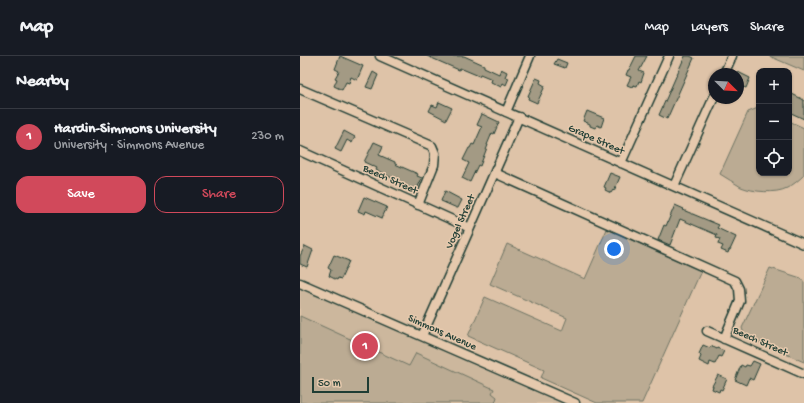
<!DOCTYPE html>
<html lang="en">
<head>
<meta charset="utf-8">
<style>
  :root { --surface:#171b24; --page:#20242c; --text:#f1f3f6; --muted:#9ea1a6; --line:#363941; --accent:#d1495b }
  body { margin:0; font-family:"Gochi Hand",sans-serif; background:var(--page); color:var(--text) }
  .controls { position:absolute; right:12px; top:12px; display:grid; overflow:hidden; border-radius:8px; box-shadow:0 1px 3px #0004 }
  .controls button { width:36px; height:36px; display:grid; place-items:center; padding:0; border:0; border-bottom:1px solid var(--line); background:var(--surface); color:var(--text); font:20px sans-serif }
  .compass { position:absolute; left:408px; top:12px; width:36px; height:36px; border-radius:50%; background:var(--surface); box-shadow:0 1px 3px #0004; rotate:114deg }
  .scale { position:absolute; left:12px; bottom:10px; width:57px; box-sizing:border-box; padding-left:4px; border:2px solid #1f3d34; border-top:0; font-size:11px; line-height:14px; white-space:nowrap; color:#1f3d34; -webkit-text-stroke:3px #e6c9ad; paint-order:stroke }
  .you { position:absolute; left:314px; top:193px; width:14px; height:14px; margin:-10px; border:3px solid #fff; border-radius:50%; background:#1a73e8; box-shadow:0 0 0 6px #1a73e833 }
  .badge { display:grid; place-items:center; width:26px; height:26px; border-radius:50%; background:var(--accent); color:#fff; font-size:13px; font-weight:700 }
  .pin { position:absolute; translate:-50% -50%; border:2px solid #fff; box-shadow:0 1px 4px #0006 }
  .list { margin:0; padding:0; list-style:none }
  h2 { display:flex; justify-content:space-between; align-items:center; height:52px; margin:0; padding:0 16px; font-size:17px }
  h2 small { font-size:13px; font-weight:400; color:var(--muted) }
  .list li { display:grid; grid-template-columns:26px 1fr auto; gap:12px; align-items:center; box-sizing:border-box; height:56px; padding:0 16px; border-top:1px solid var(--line) }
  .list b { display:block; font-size:15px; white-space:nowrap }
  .list p { margin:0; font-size:13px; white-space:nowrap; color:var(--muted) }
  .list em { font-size:13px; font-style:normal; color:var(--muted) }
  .actions { display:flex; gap:8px; padding:12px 16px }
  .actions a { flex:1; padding:9px 0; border:1px solid var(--accent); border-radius:12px; text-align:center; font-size:14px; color:var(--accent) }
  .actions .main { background:var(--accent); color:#fff }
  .icon { flex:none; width:22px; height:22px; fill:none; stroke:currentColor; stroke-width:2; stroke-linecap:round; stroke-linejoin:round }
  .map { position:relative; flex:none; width:504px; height:347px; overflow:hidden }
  header { display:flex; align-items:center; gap:24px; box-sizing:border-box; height:56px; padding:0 20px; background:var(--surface); border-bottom:1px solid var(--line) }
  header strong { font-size:19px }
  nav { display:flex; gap:22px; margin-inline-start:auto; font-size:14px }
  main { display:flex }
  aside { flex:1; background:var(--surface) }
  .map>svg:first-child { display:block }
</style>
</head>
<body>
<header>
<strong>Map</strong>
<nav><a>Map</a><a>Layers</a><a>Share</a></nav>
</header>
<main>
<aside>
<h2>Nearby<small></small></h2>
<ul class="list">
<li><span class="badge">1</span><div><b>Hardin-Simmons University</b><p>University · Simmons Avenue</p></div><em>230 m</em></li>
</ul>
<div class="actions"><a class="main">Save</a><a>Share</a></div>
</aside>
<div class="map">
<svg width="504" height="347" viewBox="0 0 504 347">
  <rect width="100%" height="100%" fill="#dec3a8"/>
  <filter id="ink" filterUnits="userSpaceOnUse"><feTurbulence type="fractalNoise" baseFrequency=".025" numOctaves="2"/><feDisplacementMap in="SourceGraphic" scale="8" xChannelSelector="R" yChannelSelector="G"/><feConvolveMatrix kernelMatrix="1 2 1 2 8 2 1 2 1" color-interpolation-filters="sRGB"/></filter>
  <g filter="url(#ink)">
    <path fill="#ccb79d" d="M0,233l260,114h-260z"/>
    <path fill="#bbab93" stroke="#6d7464" d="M469,0h35v15z
      M458,52h1v65h30v-52l15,7v47c-5,5 -11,10 -17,13 -11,6 -34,4 -46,-1 -7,-4 -14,-9 -21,-13l28,-62z
      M307,173l94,42 -59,132h-45l-56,-25 3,-8 -76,-34 17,-39 77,34 5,-13 -77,-34 17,-40 78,35z
      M470,212l31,10 3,4v80l-59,-26 -3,-8z
      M0,260l109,50 7,-13 78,36 -2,4 5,4 -2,6h-192l-3,-1z"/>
    <path fill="#a39a84" stroke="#1f3d34" d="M40,0l23,10 -6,14 -6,-3 -2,6 -3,-1 -4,8 -8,-4 3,-7 -2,-1 4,-7 -4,-2z
      M127,0h37l20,9v2l15,7 2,-5 6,3 -2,5 4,1 -3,7 -3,-2 -2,4 -10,-5 1,-3 -12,-5 -1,2 -19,-8 -1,2z
      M336,0h11l-8,15 5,2 -3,9 -2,-1 -2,5 -4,-1 -1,2 -5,-2 4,-8 -5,-2 2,-5h1z
      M385,0h5l4,2 -27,61 -8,-4z
      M257,3l10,4 -2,5 -11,-4z
      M73,16l5,3 -6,14 -6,-2z
      M438,16l12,6 -4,10 -8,-3z
      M236,22l5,2 -1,3 5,3 -8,17 -9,-4 1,-3h-1z
      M492,38l12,6v19l-15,-7v-12z
      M139,46l13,6 -6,12 -17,-9 3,-6 5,2z
      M287,55l17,7 -3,9 -4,-2 -2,3 -5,-2v-2l-7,-3z
      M182,58l15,7 2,1 -5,12 -2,-1 -5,12h1l-8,21 -2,-1 -8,17 -8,-4 7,-15 -6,-3 6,-12h1l2,-4 2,1 8,-18 -5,-2z
      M44,75l11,6 -3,6 -5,-3 -6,12 -6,-3z
      M74,86l9,4 -4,9 16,7v2l23,10 -1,2 5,2 -6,13 -19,-9 1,-1 -22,-11 1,-2 -13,-6z
      M310,117l10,4 -6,14 -1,-1 -2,3 -6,-3 1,-2 -2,-1z
      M145,135l17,9 -4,8h-1l-16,-7z
      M64,141l23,10 -5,11 -16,-7 -1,3 -7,-3z
      M375,149l9,4 -1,1 36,15 -2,3 19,9 -6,13h-1l-1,3 -7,-3 2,-4 -5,-2 2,-5 -4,-1 1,-3 -37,-16 -10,26 -12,-5 6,-15 2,1z
      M5,190l8,4 -6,17 -7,-3v-8z
      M34,199l15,6 -8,18 -3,-1 -1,2 -8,-4 2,-6 -3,-2z
      M403,289l7,3 1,-2 6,3v-1l7,3 -3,6 -2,-1 -4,8 -5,-2 -1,4 -10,-5 2,-5 -2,-2z
      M453,305l7,3 -7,16 -4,-2 -3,7 -11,-5 6,-15 4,2 1,-2 4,1z
      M418,319l9,4 -5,11 -2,-1 -1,3 -7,-3 1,-3h-1z"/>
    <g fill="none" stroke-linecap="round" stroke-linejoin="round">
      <defs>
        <path id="minor" d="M80,0l424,188
          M424,18l8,-18
          M0,33l132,57 3,7 -1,12 -16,40
          M206,56l24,-56
          M0,95l170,77
          M321,107l48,-107
          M195,117l240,108 4,8 1,12 -16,38
          M374,130l40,-89
          M0,227l275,120
          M407,275l97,43
          M122,280l48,-108 49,-111"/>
      </defs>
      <use href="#minor" stroke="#1f3d34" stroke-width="11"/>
      <use href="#minor" stroke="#e6c9ad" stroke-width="8"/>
    </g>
  </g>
  <g text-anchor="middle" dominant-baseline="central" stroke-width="3" stroke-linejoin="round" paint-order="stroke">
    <g font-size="11" fill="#1f3d34" stroke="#e6c9ad">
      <text transform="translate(296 84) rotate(24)">Grape Street</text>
      <text transform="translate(90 124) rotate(24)">Beech Street</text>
      <text transform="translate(161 166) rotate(-66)">Vogel Street</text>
      <text transform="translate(142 277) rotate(24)">Simmons Avenue</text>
      <text transform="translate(460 286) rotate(24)">Beech Street</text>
    </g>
  </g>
</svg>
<div class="controls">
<button>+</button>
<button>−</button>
<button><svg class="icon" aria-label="locate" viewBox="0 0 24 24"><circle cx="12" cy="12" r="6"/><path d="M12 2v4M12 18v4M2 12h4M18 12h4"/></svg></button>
</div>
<svg class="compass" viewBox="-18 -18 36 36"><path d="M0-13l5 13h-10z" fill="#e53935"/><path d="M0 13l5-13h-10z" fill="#9ea1a6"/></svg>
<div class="scale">50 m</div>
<div class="you"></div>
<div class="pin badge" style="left:65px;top:290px">1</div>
</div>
</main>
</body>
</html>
